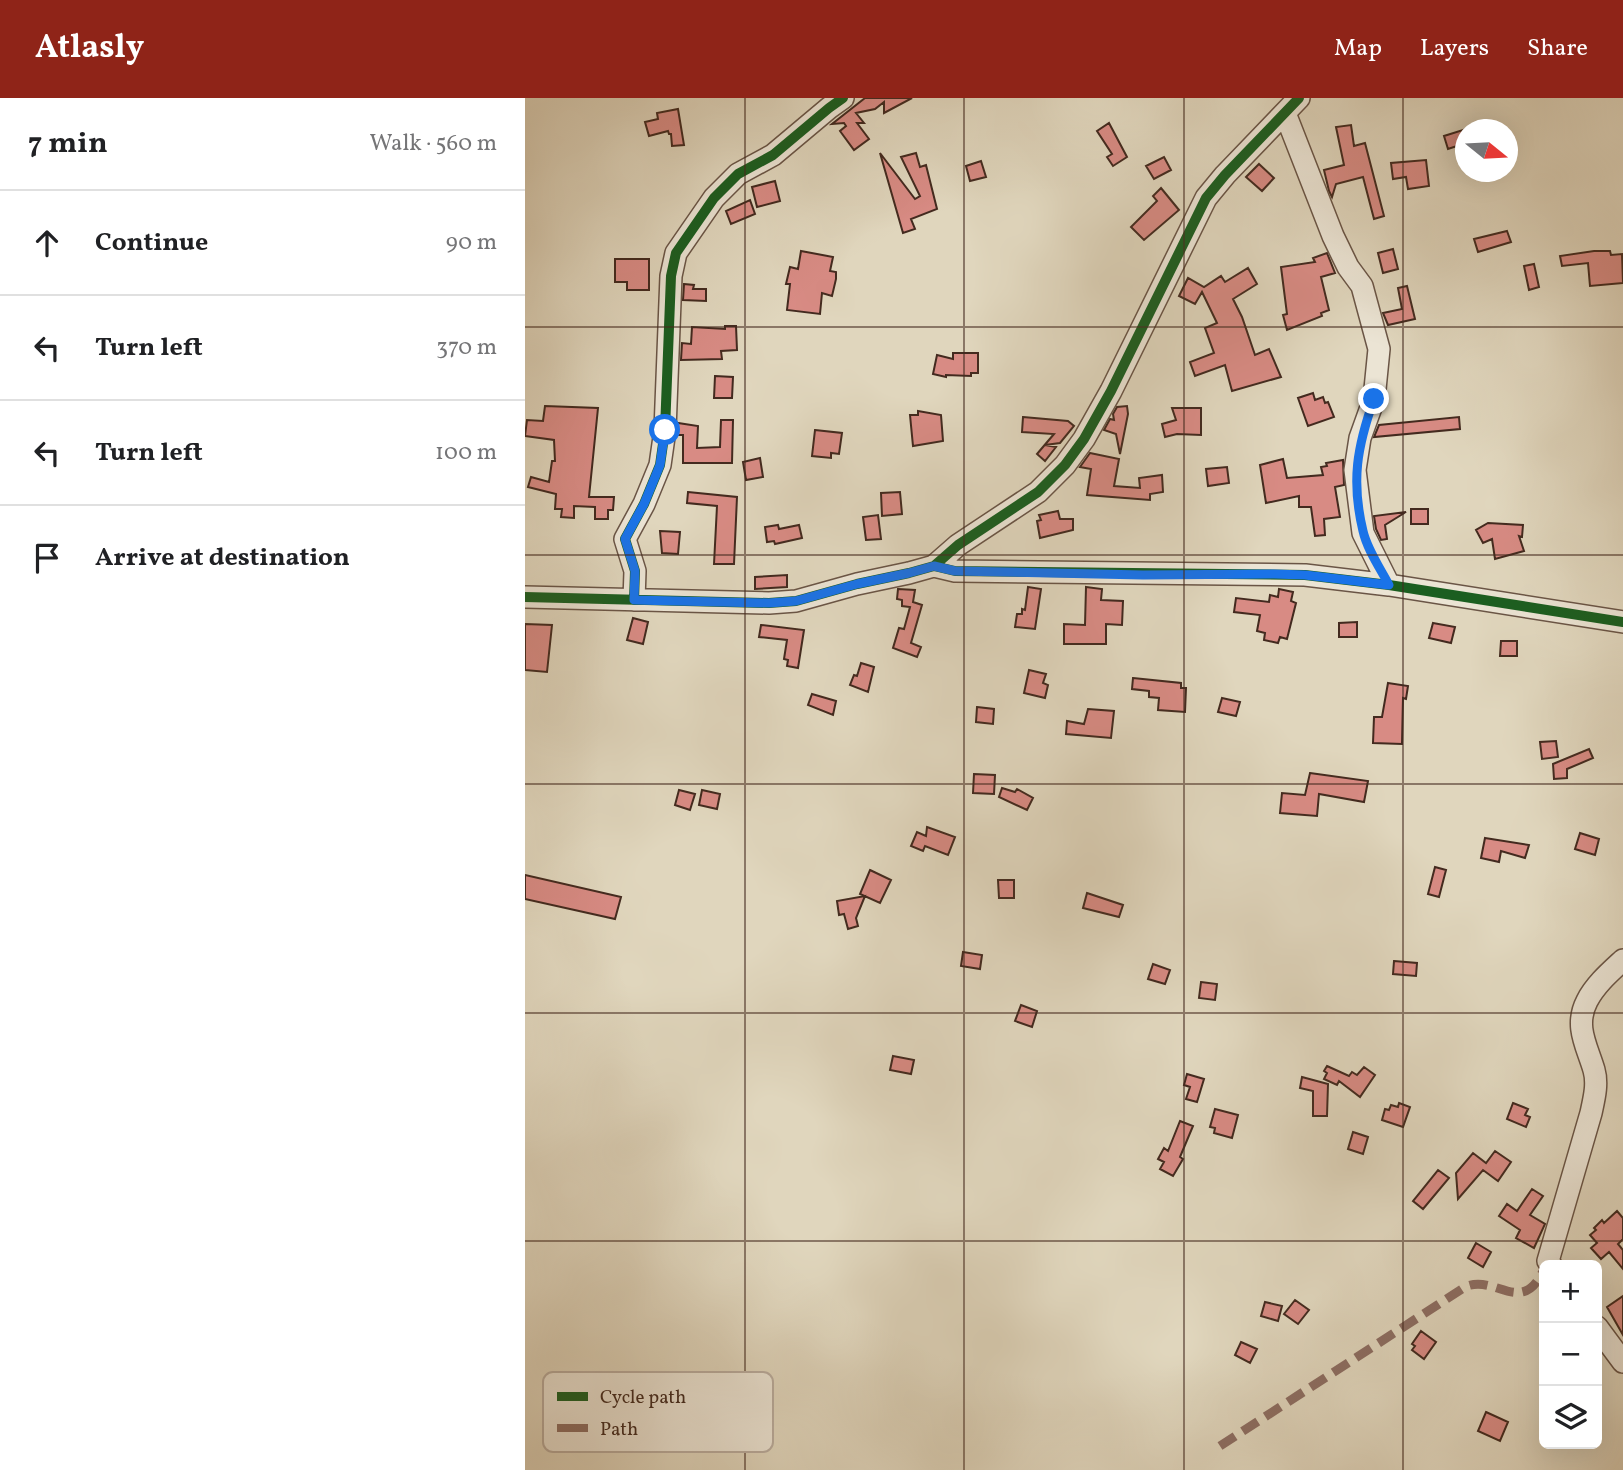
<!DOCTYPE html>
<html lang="en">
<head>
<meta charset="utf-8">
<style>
  :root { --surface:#fff; --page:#f2f2f2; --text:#202124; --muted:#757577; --line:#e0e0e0; --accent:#8f2418 }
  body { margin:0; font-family:Vollkorn,serif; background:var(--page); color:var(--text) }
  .controls { position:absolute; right:21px; bottom:21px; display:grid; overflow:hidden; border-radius:10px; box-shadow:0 7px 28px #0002 }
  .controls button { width:63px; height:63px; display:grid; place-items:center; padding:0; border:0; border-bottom:2px solid var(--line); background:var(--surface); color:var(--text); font:35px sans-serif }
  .compass { position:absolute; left:930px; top:21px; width:63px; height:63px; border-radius:50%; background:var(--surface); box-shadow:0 7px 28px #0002; rotate:108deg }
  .stop { position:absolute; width:21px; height:21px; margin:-16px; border:5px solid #1a73e8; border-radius:50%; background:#fff }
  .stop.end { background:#1a73e8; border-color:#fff; box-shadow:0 2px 7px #0008 }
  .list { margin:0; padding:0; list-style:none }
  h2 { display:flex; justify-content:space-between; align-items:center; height:91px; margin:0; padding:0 28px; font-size:30px }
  h2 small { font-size:23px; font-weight:400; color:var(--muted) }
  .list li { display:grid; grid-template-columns:46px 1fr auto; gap:21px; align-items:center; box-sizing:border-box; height:105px; padding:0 28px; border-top:2px solid var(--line) }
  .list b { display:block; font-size:26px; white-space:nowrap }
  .list em { font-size:23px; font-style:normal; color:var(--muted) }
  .icon { flex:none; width:38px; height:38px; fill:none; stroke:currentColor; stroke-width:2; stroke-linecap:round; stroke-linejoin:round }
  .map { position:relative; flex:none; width:1098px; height:1372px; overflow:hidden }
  header { display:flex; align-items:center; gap:42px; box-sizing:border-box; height:98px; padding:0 35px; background:var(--accent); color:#fff }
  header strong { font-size:33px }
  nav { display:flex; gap:38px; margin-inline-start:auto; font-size:24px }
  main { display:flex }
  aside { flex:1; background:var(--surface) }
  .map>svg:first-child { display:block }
</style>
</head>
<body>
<header>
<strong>Atlasly</strong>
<nav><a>Map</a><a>Layers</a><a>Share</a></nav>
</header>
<main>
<aside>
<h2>7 min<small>Walk · 560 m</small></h2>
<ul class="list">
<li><svg class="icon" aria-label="ahead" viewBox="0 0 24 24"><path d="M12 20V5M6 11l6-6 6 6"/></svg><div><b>Continue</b></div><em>90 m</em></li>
<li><svg class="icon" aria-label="left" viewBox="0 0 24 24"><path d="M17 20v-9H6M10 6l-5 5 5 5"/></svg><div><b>Turn left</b></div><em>370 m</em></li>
<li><svg class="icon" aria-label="left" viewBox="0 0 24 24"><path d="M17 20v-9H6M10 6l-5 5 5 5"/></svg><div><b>Turn left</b></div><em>100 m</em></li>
<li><svg class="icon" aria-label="arrive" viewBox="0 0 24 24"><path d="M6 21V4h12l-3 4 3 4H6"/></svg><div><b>Arrive at destination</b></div></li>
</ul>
</aside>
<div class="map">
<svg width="1098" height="1372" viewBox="0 0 1098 1372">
  <rect width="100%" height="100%" fill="#e0d6bd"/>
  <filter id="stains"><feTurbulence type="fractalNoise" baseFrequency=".00286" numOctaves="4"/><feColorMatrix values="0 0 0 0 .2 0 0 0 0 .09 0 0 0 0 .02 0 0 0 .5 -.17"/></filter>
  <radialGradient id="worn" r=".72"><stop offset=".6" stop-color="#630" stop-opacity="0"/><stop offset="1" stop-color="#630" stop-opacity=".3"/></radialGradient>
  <path fill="#d88b84" stroke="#432a1f" stroke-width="2" d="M340,0h47l-28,15v-11l-9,7 -19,4 8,10h-7l12,16 -15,11 -14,-19 6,-5 -2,-3 -12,1z
    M153,11l6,36 -12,1 -1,-12h-2l-1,-3 -19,5 -4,-14 13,-3 -1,-6z
    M584,25l18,34 -14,9 -6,-9 5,-3 -15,-23z
    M826,27l3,21 11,-3 19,73 -10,3 -11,-42 -27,7 -4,13 -3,-6 -5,-21 20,-5 -8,-38z
    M941,31v14l-18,6 -4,-13z
    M355,55l35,46 5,-3 -19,-39 15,-4 4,14 6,-2 11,44 -26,10 4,10 -12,4z
    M639,59l7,13 -17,9 -8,-13z
    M901,62l3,26 -21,3 -2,-12 -13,2 -2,-16z
    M456,63l5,16 -16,4 -4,-15z
    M734,66l15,14 -12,13 -16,-14z
    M250,83l5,20 -23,6 -5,-20z
    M636,90l18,22 -35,30 -13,-13 26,-26 -4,-5z
    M225,102l5,14 -24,10 -5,-13z
    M982,133l4,11 -33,10 -4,-13z
    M868,151l5,20 -15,4 -5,-20z
    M276,153l32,6 -3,14 6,1v7l-4,17 -10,-3 -2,21 -33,-4 3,-26h-4l4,-17 8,2z
    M1069,153h16l1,4 11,-1 1,29 -33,3 -2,-23 -26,3 -2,-10z
    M802,155l8,20 -14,4 8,33 -8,3 1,3 -35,14 -4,-15 4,-1 -6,-47 34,-5 -2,-4z
    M90,161h34v31h-22v-8h-12z
    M1009,166l5,23 -10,3 -5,-24z
    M723,170l9,16 -24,15 9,18 13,38 14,-6 12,28 -49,14 -7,-26 -30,11 -5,-14 24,-9 -9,-25 12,-5 -15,-31 -7,12 -16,-8 9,-18 16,9 17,-11 4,6z
    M159,186l10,1 -1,4h13v12l-23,-1z
    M882,188l8,33 -27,6 -5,-12 19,-4 -4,-21z
    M200,228h11l1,24 -16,1 1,8 -41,1 1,-17 9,1 1,-17 33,2z
    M428,255h25v20h-7v3l-25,-1v2l-13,-3 4,-19 16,4z
    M190,278l18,1 -1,21h-18z
    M788,295l2,7 8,-3 2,6 3,-1 6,15 -26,9 -10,-28z
    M20,308l53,2 -9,89h25l-1,13h-5v9h-13v-12l-21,-1v12l-13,-1 1,-8h-7l1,-15 -28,-7 3,-10 18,5 3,-21h3l-1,-21 -29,-4 2,-16 16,1z
    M602,308l1,8 -8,40 -4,-20 -12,-4 6,-11 4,1 -1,-6 4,-7z
    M647,310h29v27l-24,-1 -12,3 -3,-13 14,-4z
    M393,313l23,4 2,26 -30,5 -3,-31h8z
    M498,319l45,4 6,5 -14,17 -15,2 11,2 -11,14 -8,-7 17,-20 -32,-2z
    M934,319l1,12 -86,8 5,-12z
    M196,322h12l-1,43h-49v-28h-5v-12l20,3 -1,22 23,-1z
    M290,332l27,3 -3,21 -8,-1v5l-19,-2z
    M565,355l29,6 -5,27 26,2 -1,-10 23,-3 1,17 -13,2v6l-63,-5 4,-26 -11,-2z
    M235,360l3,19 -17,3 -3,-18z
    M758,361l4,19 36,-3 -2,-8 6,-1 -1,-3 17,-3 1,25 -9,2 5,30 -16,2 1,16 -10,1 -4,-29h-12v-11l-33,7 -6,-38z
    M702,369l2,16 -21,3 -2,-17z
    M163,394l49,5 -3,67h-20l3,-58 -30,-3z
    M375,394l2,22 -20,2 -1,-23z
    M886,411h17v15h-17z
    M533,413l2,8h13v11l-33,8 -3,-17 4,-1 -2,-5z
    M881,414l-21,13 2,14 -6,1 -5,-11 -2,-13z
    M353,417l3,24 -15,1 -3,-23z
    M963,425l35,2 -1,12 -3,-1 5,15 -29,8 -3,-20 -9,4 -7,-13z
    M253,427l1,4 20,-4 3,13 -27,6 -1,-3 -7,1 -2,-15z
    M135,433l20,1 -2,22 -16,-1z
    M262,477v12l-32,2v-12z
    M503,489l13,2 -6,40 -20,-2 2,-13h5v-5l3,1z
    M561,489l16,2 -1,11 22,1 -1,24 -16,-1v20h-42v-20l21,1z
    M373,491l17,1 -2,12 9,3 -11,38 10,4 -4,10 -24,-9 6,-20 5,1 6,-22 -8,-1v-6l-5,-1z
    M754,491l14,3 -2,9 5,2 -9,36 -7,-2 -2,6 -14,-3 1,-7 -8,-2 3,-16 -26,-3 2,-14 33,4 1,-7 8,2z
    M108,520l15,4 -5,22 -16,-4z
    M832,524v15h-18v-14z
    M908,525l22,4 -4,16 -22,-5z
    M0,526l27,1 -5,47 -22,-2z
    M236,527l43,5 -6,38 -11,-2 1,-6 -4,-1 3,-19 -28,-3z
    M976,543h16v15h-17z
    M336,565l13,4 -6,25 -18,-7 4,-10 3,1z
    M504,572l17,4 -3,9 5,2 -3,13 -21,-5z
    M608,580l48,5v5h5l-1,24 -27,-2 1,-12 -10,-1v-6l-17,-2z
    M863,585l20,3 -2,13 -3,-1 -1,46 -29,-1 1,-26h8z
    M287,596l24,7 -3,14 -25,-10z
    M697,600l18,4 -4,14 -18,-4z
    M452,609l17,2 -1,15 -17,-2z
    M563,611l26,2 -3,27 -45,-4 1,-13 17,3z
    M1031,643l2,16 -16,2 -2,-17z
    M1064,651l4,9 -26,11v9l-13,1 -1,-15z
    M785,675l58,8 -4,21 -45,-8 -2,22 -37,-3 2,-20 23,2z
    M449,676l21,1 -1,19 -21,-1z
    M477,690l13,4 2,-3 16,9 -6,12 -28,-13z
    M154,692l16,4 -5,16 -15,-5z
    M177,692l18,4 -3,15 -18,-4z
    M402,729l28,10 -7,18 -23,-9 -2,5 -12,-5 6,-14 9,4z
    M1055,735l19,6 -4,16 -20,-6z
    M960,740l44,7 -4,13 -24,-7 -2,11 -18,-4z
    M910,769l11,3 -7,27 -11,-3z
    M345,772l21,10 -11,23 -20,-9z
    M0,777l96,22 -6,22 -90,-20z
    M473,782h16v18h-15z
    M562,795l36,12 -4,12 -36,-9z
    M340,798l-9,22 2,8 -10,3 -4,-15 -5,1 -2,-14z
    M438,854l19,3 -2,14 -19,-3z
    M869,863l23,2 -1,13 -23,-2z
    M628,866l17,6 -5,14 -17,-5z
    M676,884l16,2 -2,16 -16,-2z
    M496,907l16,6 -5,16 -17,-6z
    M368,958l21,4 -3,14 -21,-4z
    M802,968l22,10 3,-4 5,3 7,-8 11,8 -15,22 -21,-16 -2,4 -13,-6 3,-6 -3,-2z
    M662,976l17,5 -7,23 -11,-3 4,-12 -6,-2z
    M777,979l26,7 -1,32h-14v-25l-13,-3z
    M874,1005l11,4 -7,20 -21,-7 3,-11 4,1 2,-5 7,2z
    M988,1005l15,6 -3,6 5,2 -4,10 -19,-8z
    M690,1011l23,6 -6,23 -18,-5 1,-5 -5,-1z
    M655,1023l13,5 -13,31 3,2 -10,17 -13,-7 4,-7 -6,-3 6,-11 4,3z
    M828,1034l15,5 -5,17 -15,-5z
    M970,1053l16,11 -13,19 -15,-11 -25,29 -2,-26 17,-20 13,10z
    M913,1072l11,8 -26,31 -10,-8z
    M1007,1091l11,7 -13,19 15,9 -11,24 -18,-10 4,-8 -21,-14 8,-12 10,7z
    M1092,1113l6,7v21l-5,5 5,6v19l-14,-17 -8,7 -10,-11 6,-5 -7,-8 6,-5 -2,-2 8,-8 2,3z
    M951,1145l15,9 -8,15 -15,-9z
    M1098,1198v39l-16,-28z
    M770,1202l14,10 -11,14 -14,-10z
    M740,1204l17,4 -4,15 -17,-5z
    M896,1233l15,11 -12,17 -12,-9 3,-4 -3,-2z
    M716,1244l16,7 -7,14 -15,-8z
    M961,1314l22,10 -8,19 -22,-10z"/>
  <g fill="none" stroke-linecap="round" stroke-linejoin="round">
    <defs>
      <path id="minor" d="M760,15l48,123 15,31 14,19 17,63 -5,50 -14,39 -5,32 8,63 26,52
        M409,468l24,-21 80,-53 27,-27 19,-26 27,-48 95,-193 19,-23 74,-77
        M0,499l244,6 27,-2 61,-17 52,-11 25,-7 21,5 350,4 84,10 234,37
        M109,502l1,-29 -10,-32 19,-35 16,-39 5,-35 6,-154 5,-23 38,-55 24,-24 35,-19 56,-47 14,-10
        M1026,1167l-3,-4 43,-148c3,-14 7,-29 3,-43 -7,-24 -20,-44 -7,-69 8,-16 23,-29 36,-41
        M1072,1229l26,35"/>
    </defs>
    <use href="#minor" stroke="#6a5546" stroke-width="24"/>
    <use href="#minor" stroke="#ebe4d4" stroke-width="21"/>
    <path stroke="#8d6e63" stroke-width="9" stroke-dasharray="18 9" stroke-linecap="butt" d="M695,1348l245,-159c30,-14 57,31 79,-18"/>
    <defs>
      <path id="cycleway" d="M409,468l24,-21 80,-53 27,-27 19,-26 27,-48 95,-193 19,-23 74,-77
        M0,499l244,6 27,-2 61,-17 52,-11 25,-7 21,5 350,4 84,10 234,37
        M109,502l1,-29 -10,-32 19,-35 16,-39 5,-35 6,-154 5,-23 38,-55 24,-24 35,-19 56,-47 14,-10"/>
    </defs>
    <use href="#cycleway" stroke="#ebe4d4" stroke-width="15"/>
    <use href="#cycleway" stroke="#1b5e20" stroke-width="10"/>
  </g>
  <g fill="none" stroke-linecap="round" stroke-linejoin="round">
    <path stroke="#1a73e8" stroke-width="9" d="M140,332l-5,35 -16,39 -19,35 10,32 -1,29 135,3 27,-2 61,-17 52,-11 25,-7 21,5 188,4 131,-1 31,1 84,10c-9,-17 -22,-36 -26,-54 -12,-50 -6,-84 11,-132"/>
  </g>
  <path fill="none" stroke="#432a1f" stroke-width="2" stroke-opacity="0.55" d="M220,0v1372M439,0v1372M659,0v1372M878,0v1372M0,229h1098M0,457h1098M0,686h1098M0,915h1098M0,1143h1098"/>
  <rect x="18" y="1274" width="230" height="80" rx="10" fill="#ebe4d4" stroke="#b9ac9e" stroke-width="2"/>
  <rect x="32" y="1294" width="31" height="9" fill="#1b5e20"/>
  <rect x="32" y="1326" width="31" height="8" fill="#8d6e63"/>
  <g font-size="19" fill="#432a1f">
    <text x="75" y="1305">Cycle path</text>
    <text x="75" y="1337">Path</text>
  </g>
  <rect width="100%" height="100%" filter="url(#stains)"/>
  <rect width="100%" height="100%" fill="url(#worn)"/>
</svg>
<div class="controls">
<button>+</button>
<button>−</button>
<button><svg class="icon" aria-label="layers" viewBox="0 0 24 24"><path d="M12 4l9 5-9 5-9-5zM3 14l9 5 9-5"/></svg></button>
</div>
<svg class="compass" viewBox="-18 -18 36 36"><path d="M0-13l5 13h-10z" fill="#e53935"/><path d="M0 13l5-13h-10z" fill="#757577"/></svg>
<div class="stop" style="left:140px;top:332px"></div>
<div class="stop end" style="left:849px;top:301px"></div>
</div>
</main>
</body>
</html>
